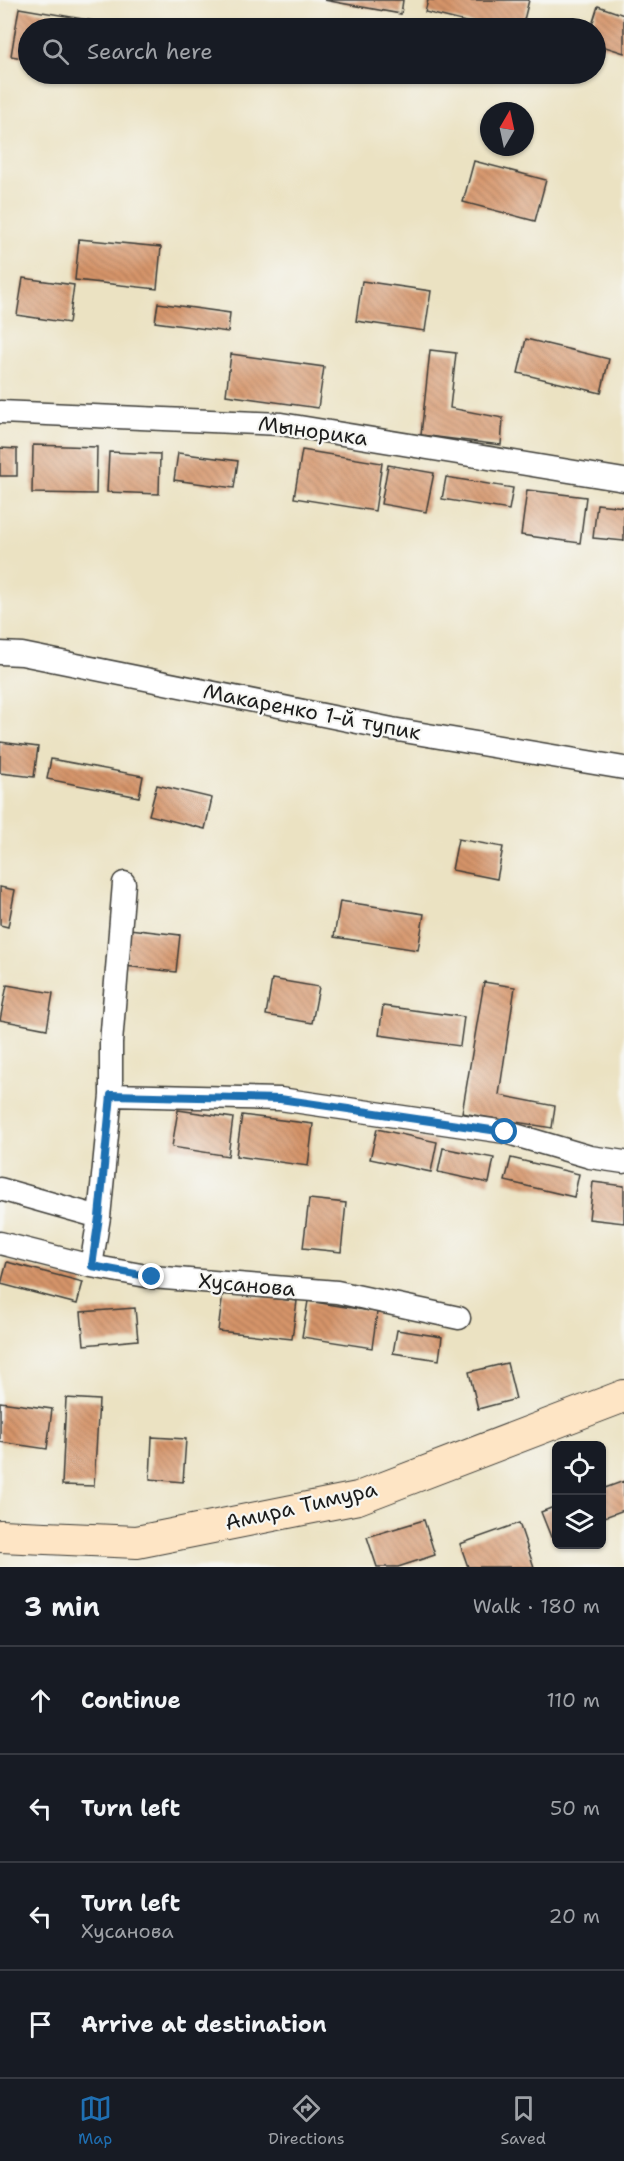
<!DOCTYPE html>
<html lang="en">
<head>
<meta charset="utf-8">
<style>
  :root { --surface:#171b24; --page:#20242c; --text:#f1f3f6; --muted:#9ea1a6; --line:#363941; --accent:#1f6fb2 }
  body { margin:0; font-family:"Shantell Sans",sans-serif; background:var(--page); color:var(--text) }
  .controls { position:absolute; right:18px; bottom:18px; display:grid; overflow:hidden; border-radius:9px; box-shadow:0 2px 4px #0004 }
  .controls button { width:54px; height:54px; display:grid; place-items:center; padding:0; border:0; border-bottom:2px solid var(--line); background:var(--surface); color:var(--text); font:30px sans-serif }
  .compass { position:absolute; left:480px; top:102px; width:54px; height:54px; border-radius:50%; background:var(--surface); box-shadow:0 2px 4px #0004; rotate:9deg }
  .stop { position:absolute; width:18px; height:18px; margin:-14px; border:4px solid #1f6fb2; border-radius:50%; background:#fff }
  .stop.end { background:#1f6fb2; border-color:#fff; box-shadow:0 2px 6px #0008 }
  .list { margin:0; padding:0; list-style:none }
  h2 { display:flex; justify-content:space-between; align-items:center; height:78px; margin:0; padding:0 24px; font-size:26px }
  h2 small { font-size:20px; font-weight:400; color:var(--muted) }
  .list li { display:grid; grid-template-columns:39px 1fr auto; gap:18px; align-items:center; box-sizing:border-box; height:108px; padding:0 24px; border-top:2px solid var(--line) }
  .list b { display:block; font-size:22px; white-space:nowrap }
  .list p { margin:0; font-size:20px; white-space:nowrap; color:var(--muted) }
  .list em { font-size:20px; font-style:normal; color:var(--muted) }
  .icon { flex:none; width:33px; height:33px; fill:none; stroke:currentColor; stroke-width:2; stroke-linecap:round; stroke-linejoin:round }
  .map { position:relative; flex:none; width:624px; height:1567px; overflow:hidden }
  .search { position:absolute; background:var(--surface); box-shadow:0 2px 4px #0004; left:18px; right:18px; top:18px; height:66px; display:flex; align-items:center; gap:15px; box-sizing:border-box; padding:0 21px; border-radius:33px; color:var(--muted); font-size:22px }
  .sheet { height:510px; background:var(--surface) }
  nav { display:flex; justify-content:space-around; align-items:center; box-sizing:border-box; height:84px; border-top:2px solid var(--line); background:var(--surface); font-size:16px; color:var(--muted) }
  nav a { display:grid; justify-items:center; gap:3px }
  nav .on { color:var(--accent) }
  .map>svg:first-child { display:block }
</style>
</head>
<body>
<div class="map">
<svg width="624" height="1567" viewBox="0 0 624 1567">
  <defs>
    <pattern id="building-back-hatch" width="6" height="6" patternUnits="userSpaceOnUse" patternTransform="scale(1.5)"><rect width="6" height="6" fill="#d69469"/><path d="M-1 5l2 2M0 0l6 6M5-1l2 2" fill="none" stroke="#ad7856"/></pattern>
  </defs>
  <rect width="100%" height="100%" fill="#f6f6f2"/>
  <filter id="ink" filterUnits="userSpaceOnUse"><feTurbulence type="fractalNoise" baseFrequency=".0167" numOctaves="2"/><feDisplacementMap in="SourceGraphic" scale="12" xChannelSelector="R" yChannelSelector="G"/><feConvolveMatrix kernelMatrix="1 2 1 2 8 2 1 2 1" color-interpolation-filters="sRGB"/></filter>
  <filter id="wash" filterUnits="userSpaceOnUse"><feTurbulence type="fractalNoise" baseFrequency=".008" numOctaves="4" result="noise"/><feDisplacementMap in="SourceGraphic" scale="24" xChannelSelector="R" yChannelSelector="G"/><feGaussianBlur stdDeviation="1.35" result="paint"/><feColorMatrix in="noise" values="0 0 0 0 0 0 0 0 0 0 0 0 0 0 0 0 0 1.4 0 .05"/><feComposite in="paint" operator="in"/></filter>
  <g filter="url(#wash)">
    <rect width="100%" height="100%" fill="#ebe2c2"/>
    <g id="blocks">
      <path fill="url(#building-back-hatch)" d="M324,0h79l-2,14z
        M428,0h101l-7,28h-32l-65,-16z
        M598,6l26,9v38l-28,-9v-16h-5z
        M19,8l76,13 -2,7h-65v31l-17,-3z
        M474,161l72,19 -11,41 -72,-19z
        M79,239l82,8 -4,42 -82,-9z
        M23,278l51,7 -5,38 -52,-8z
        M362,281l69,10 -6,40 -69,-10z
        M158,303l72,10 -2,19 -73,-10z
        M526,339l83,20 -8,34 -83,-20z
        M430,350l26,3 -6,55 53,10 -2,27 -80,-10z
        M231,354l93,13 -6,41 -92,-13z
        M33,445l64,2 -1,47 -64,-1z
        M0,448l17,1v27h-17z
        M302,450l80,13 -7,48 -81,-13z
        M109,452l51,2 -1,40 -52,-2z
        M178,453l60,8 -4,27 -60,-8z
        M388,465l46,8 -8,39 -45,-8z
        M446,477l67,11 -4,22 -67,-11z
        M527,490l59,7 -6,46 -59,-8z
        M597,504l27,3v34l-31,-3z
        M0,742l38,5 -4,30 -34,-4z
        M51,759l92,17 -4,21 -92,-18z
        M157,785l55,13 -7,31 -56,-14z
        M458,839l45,8 -6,32 -45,-9z
        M0,887l15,3 -7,37 -8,-2z
        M340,901l84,13 -6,36 -84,-13z
        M129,929l51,6 -4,37 -51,-6z
        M272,979l47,8 -7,36 -46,-8z
        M484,982l31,5 -16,108 56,11 -3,22 -90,-15z
        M7,985l46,8 -6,36 -47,-9z
        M383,1006l81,11 -4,29 -81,-11z
        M178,1110l55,8 -5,38 -56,-9z
        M242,1115l71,9 -5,42 -72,-10z
        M377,1129l60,13 -6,30 -61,-13z
        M443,1148l51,10 -5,25 -51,-11z
        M511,1158l68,16 -5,23 -69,-16z
        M593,1182l31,4v37l-35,-4z
        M309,1199l37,4 -5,49 -38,-4z
        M7,1262l76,20 -6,22 -76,-20z
        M223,1293l74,8 -5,38 -74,-8z
        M308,1301l69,11 -5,36 -70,-11z
        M135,1308l3,32 -54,5 -3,-33z
        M397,1330l45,7 -3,23 -46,-7z
        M507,1363l9,36 -38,10 -9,-37z
        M66,1398l33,2 -5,86 -32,-1z
        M0,1402l52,7 -5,40 -47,-7z
        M152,1437l34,2 -3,43 -33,-3z
        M624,1481v29l-22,8v-29z
        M556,1506v29l-5,2 -10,-25z
        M424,1520l11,35 -37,12h-21l-10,-30z
        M519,1523l15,44h-66l-8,-23z"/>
    </g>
  </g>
  <g filter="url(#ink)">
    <use href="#blocks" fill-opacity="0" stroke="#3b3a35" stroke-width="1.5"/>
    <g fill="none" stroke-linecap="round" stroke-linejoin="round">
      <defs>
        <path id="street" d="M0,412l281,12 343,56
          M0,653l22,1 370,75 232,39
          M111,1095l169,4 225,33 85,25 34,5
          M0,1189l99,28
          M0,1243l91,23 61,11 185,15 122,26
          M91,1266l8,-49 12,-122v-52l13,-160"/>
        <path id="secondary" d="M0,1536l137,6 221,-44 266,-102"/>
      </defs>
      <use href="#street" stroke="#3b3a35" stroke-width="25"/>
      <use href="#secondary" stroke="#3b3a35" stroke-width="34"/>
      <use href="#street" stroke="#fff" stroke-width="22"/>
      <use href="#secondary" stroke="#fee5c5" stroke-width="32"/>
    </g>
  </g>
  <g fill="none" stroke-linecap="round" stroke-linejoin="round" filter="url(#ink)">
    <path stroke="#1f6fb2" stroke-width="8" d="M152,1277l-60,-11 7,-49 12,-122 169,4 225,33"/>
  </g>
  <g text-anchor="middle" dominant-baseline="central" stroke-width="4.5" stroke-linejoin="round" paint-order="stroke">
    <g font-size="21" fill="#1c1c1c" stroke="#f6f6f2">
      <text transform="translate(313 431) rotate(8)">Мынорика</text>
      <text transform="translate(312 712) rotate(11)">Макаренко 1-й тупик</text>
      <text transform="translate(247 1285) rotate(5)">Хусанова</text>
      <text transform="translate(301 1506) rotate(-13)">Амира Тимура</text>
    </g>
  </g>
</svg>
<div class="controls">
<button><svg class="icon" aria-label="locate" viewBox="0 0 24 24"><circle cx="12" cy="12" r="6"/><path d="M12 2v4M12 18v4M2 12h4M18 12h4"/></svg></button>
<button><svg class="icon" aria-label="layers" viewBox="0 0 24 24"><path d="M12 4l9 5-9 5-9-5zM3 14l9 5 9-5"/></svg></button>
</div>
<svg class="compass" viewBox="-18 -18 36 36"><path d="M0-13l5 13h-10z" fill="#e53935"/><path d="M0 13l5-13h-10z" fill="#9ea1a6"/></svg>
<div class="stop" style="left:505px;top:1132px"></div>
<div class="stop end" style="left:152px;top:1277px"></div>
<div class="search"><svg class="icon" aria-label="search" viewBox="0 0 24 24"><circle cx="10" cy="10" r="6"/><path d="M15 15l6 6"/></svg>Search here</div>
</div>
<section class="sheet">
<h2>3 min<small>Walk · 180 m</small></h2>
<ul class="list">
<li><svg class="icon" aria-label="ahead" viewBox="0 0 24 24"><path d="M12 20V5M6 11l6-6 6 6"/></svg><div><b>Continue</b></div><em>110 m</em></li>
<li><svg class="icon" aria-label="left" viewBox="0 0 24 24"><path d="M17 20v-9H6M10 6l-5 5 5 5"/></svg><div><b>Turn left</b></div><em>50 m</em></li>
<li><svg class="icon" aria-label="left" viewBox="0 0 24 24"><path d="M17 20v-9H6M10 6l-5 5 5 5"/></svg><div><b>Turn left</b><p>Хусанова</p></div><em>20 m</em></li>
<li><svg class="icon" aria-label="arrive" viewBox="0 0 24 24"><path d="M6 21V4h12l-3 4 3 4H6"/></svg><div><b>Arrive at destination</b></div></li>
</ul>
</section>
<nav>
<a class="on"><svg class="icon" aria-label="map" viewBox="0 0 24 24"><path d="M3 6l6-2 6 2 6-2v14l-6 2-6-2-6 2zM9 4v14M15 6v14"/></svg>Map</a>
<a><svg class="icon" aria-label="directions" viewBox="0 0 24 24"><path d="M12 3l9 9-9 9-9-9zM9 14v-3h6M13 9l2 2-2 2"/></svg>Directions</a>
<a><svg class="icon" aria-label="saved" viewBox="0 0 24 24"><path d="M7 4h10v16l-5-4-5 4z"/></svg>Saved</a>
</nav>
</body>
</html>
